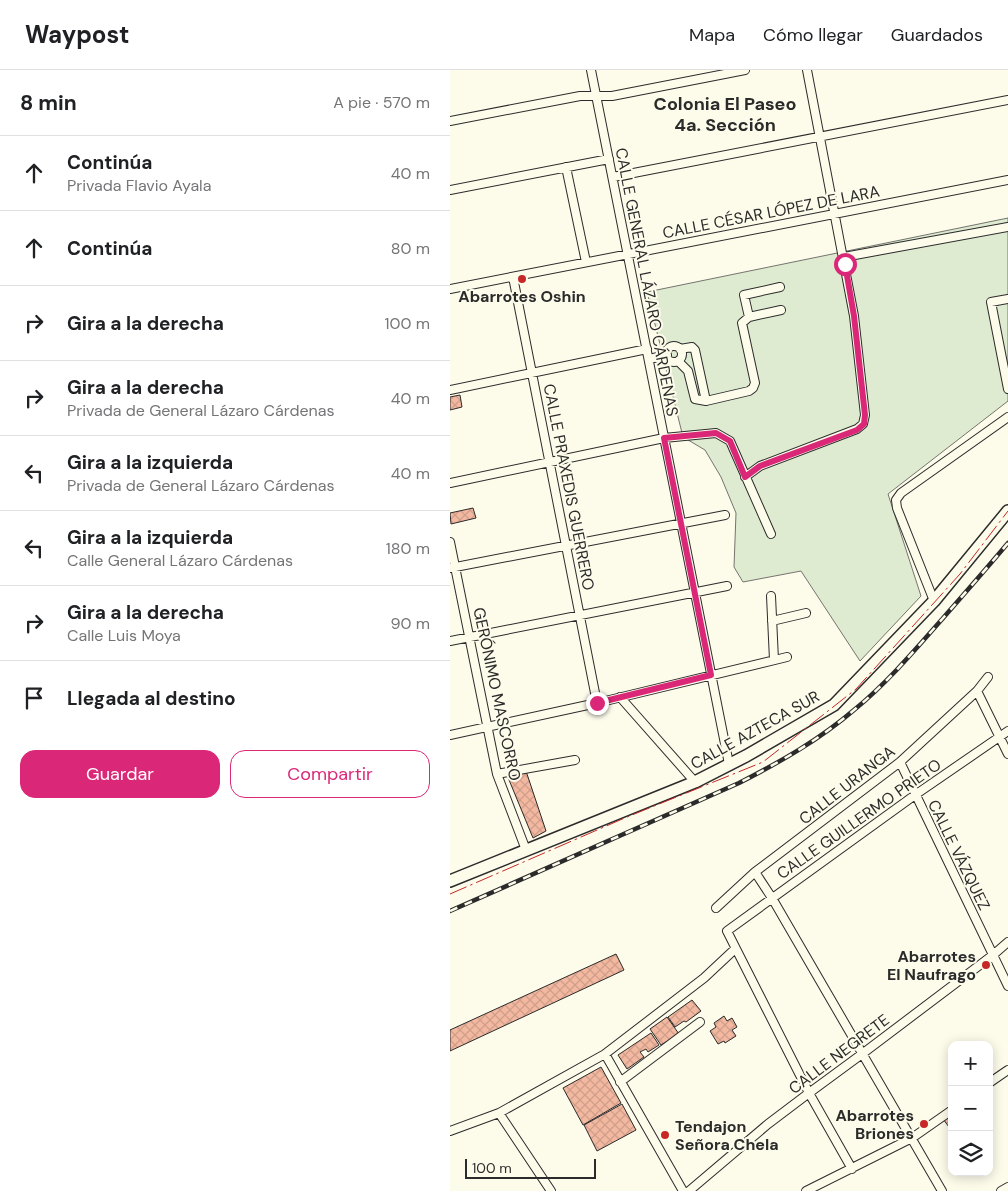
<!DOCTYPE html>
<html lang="es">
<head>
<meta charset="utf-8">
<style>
  :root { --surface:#fff; --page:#f6f6f6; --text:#202124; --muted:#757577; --line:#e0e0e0; --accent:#db2777 }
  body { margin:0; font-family:"DM Sans",sans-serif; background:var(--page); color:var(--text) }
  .controls { position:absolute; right:15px; bottom:15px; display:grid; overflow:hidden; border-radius:10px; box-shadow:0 2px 12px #0003 }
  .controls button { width:45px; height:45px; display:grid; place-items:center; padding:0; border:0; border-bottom:1px solid var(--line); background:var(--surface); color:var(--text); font:25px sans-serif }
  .scale { position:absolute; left:15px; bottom:12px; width:131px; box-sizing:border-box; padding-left:5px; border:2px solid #2b2b2b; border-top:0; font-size:14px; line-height:18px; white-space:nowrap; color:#2b2b2b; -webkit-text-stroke:4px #fdfbea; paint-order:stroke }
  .stop { position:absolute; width:15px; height:15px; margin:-11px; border:4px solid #db2777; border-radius:50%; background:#fff }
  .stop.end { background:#db2777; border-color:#fff; box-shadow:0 1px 5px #0008 }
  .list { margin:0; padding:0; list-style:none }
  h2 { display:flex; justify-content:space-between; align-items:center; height:65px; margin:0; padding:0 20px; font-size:21px }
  h2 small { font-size:16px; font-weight:400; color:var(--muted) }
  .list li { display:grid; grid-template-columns:32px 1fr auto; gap:15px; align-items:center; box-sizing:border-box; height:75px; padding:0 20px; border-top:1px solid var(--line) }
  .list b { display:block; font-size:19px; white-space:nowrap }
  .list p { margin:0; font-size:16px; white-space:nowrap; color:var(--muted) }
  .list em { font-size:16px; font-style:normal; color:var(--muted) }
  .actions { display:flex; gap:10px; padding:15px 20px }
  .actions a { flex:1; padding:11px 0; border:1px solid var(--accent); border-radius:15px; text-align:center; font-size:18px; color:var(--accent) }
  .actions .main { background:var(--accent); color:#fff }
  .icon { flex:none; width:28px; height:28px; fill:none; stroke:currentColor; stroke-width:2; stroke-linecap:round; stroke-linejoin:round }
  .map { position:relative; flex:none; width:558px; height:1121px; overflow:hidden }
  header { display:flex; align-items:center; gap:30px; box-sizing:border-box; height:70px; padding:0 25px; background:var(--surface); border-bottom:1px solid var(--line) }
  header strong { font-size:24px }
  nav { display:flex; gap:28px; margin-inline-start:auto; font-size:18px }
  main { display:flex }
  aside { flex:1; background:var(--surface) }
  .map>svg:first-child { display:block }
</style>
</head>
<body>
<header>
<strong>Waypost</strong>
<nav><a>Mapa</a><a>Cómo llegar</a><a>Guardados</a></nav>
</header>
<main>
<aside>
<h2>8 min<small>A pie · 570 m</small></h2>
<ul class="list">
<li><svg class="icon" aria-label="ahead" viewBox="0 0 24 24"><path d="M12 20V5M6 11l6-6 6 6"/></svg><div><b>Continúa</b><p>Privada Flavio Ayala</p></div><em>40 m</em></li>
<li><svg class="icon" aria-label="ahead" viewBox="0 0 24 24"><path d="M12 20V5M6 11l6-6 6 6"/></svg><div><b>Continúa</b></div><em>80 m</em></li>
<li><svg class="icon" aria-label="right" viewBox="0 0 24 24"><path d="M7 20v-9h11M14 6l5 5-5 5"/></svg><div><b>Gira a la derecha</b></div><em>100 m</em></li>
<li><svg class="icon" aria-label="right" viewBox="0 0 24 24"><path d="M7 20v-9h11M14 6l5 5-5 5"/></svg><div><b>Gira a la derecha</b><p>Privada de General Lázaro Cárdenas</p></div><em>40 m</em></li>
<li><svg class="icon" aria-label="left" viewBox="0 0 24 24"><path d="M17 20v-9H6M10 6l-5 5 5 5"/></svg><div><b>Gira a la izquierda</b><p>Privada de General Lázaro Cárdenas</p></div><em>40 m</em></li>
<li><svg class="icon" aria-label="left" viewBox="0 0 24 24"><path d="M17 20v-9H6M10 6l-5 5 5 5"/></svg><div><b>Gira a la izquierda</b><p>Calle General Lázaro Cárdenas</p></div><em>180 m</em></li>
<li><svg class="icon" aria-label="right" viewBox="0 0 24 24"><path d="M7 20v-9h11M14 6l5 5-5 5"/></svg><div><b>Gira a la derecha</b><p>Calle Luis Moya</p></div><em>90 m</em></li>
<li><svg class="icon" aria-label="arrive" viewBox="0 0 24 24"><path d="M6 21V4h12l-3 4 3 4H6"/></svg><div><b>Llegada al destino</b></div></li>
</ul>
<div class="actions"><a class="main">Guardar</a><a>Compartir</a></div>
</aside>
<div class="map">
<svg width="558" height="1121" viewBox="0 0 558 1121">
  <defs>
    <pattern id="building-cross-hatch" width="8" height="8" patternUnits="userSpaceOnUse" patternTransform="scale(1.25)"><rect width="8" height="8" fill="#f2b8a0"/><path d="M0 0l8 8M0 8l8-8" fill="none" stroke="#d09e8a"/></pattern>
  </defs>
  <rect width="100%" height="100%" fill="#fdfbea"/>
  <path fill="#deebd1" stroke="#74746e" d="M558,148v183l-120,93 33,102 -61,65 -59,-90 -58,11 -9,-15 2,-54 -15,-36 -16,-27 -22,-13 -36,-145z"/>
  <path fill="url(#building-cross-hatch)" stroke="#2b2b2b" d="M10,325l2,12 -12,3v-13z
    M23,438l3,10 -25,6 -1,-11z
    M76,701l20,60 -13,7 -26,-63z
    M166,884l8,16 -174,81v-21z
    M242,930l9,11 -15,11 -2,-1 -9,6 -7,-10z
    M274,946l3,5 5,-3 5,9 -5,3 4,6 -11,7 -1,-2 -6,3 -8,-13 6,-4 -2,-4z
    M217,947l12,17 -18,11 -11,-16z
    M201,963l8,12 -11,7 -2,-3 -6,3 4,5 -17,12 -9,-14z
    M151,997l20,36 -38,22 -20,-37z
    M172,1034l14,26 -39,21 -13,-26z
    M502,1043v18l-9,-12z"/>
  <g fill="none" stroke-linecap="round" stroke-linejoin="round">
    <defs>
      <path id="street" d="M141,0l138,694
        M0,51l130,-25h32l133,-26
        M116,97l20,95
        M163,107l395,-77
        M0,120l159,-31
        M394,187l164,-30
        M63,207l84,426
        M0,219l558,-109
        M558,229l-17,3 17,87
        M299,247l-5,-22 36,-8
        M216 284a8 8 0 1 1 16 0a8 8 0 1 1-16 0Z
        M230,279l12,-2 3,3 11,51
        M199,289l18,-4
        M228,291l10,10 7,28 11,2 43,-10 4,-3 2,-5 -13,-60 7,-6 32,-7
        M0,320l197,-41
        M295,407l15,-11 97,-37 6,-5 2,-9 -11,-99 -47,-246
        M0,413l214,-45 52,-5 14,8 41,93
        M0,472l47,232 29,76
        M0,498l275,-53
        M321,526l3,64
        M484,531l-37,-93 -1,-8 5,-7 107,-76
        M322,551l34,-8
        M0,571l277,-55
        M527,621l31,63
        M170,627l75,85
        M0,665l147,-32 190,-46
        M450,692l108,224
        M47,704l78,-14
        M305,802l17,26 170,293
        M266,838l39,-36 145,-110 77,-71 11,-14
        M155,984l78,137
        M170,1012l80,-60
        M539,1013l19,-13
        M49,1043l52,78
        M0,1061l49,-18 106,-59 99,-76 31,-29
        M402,1099l-43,-76 -82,-162 188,-136 93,-64
        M239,1121l79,-67 41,-31 53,-39 131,-99 15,-13
        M356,1121l106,-53 40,-28
        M551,1121l7,-4"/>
      <path id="secondary" d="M0,811l245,-99 51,-26 88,-51 100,-104 74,-90"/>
    </defs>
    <use href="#street" stroke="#2b2b2b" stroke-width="10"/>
    <use href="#secondary" stroke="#2b2b2b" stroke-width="14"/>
    <use href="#street" stroke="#fdfbea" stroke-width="8"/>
    <use href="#secondary" stroke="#fdfbea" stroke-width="11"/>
    <defs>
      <path id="rail" d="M0,841l289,-128c41,-21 80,-43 115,-73 33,-27 61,-60 90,-93 21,-24 43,-49 64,-74"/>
    </defs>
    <use href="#rail" stroke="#2b2b2b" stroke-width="4.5"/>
    <use href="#rail" stroke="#fdfbea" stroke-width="2.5" stroke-dasharray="8" stroke-linecap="butt"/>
    <path stroke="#c62828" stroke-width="1" stroke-dasharray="18 4 2.5 4" stroke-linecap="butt" d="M0,824l177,-77 136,-55 93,-73 104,-115 48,-63"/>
  </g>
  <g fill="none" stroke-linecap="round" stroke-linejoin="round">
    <path stroke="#db2777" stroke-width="6" d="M147,633l114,-28 -47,-237 52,-5 14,8 15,36 15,-11 97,-36 7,-6 1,-9 -11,-99 -9,-52"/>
  </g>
  <g fill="#c62828" stroke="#fdfbea" stroke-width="2">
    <circle cx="72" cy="209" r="5"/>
    <circle cx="536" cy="895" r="5"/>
    <circle cx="474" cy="1054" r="5"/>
    <circle cx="215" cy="1065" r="5"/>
  </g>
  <g text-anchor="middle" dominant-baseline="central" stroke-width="4" stroke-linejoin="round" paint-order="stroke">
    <g font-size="16" fill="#2b2b2b" stroke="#fdfbea">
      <text transform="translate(321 142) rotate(-11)">CALLE CÉSAR LÓPEZ DE LARA</text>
      <text transform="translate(197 212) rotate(79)">CALLE GENERAL LÁZARO CÁRDENAS</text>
      <text transform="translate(119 417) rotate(79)">CALLE PRAXEDIS GUERRERO</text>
      <text transform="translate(47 624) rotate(78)">GERÓNIMO MASCORRO</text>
      <text transform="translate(305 660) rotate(-29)">CALLE AZTECA SUR</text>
      <text transform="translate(397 715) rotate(-38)">CALLE URANGA</text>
      <text transform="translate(409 749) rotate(-35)">CALLE GUILLERMO PRIETO</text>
      <text transform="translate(509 785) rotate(64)">CALLE VÁZQUEZ</text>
      <text transform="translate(389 984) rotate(-37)">CALLE NEGRETE</text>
    </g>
    <g font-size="16" font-weight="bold" fill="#2b2b2b" stroke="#fdfbea" text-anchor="end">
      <text x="72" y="226" text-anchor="middle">Abarrotes Oshin</text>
      <text x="526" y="886">Abarrotes<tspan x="526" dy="18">El Naufrago</tspan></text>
      <text x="464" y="1045">Abarrotes<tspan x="464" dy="18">Briones</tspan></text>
      <text x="225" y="1056" text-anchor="start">Tendajon<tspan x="225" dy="18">Señora Chela</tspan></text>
    </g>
    <g font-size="18" font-weight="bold" fill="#2b2b2b" stroke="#fdfbea">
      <text x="275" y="34">Colonia El Paseo<tspan x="275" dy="21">4a. Sección</tspan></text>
    </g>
  </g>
</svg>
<div class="controls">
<button>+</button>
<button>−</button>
<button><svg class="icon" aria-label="layers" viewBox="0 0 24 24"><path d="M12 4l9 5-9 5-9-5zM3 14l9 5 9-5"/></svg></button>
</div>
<div class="scale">100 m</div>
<div class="stop" style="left:395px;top:194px"></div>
<div class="stop end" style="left:147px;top:633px"></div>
</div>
</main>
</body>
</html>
